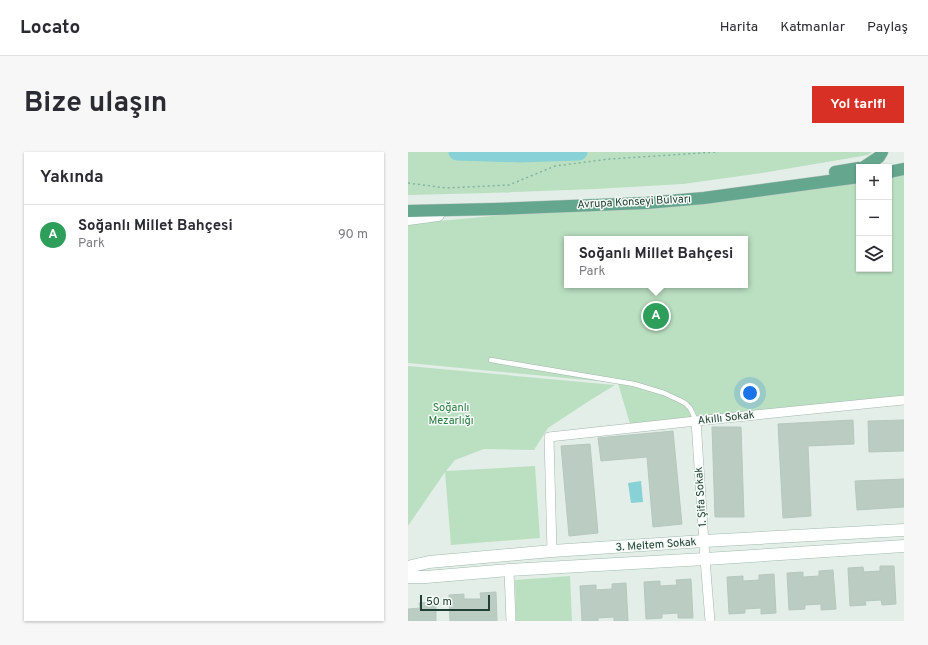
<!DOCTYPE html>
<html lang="tr">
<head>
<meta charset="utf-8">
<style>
  :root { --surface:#fff; --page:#f7f7f7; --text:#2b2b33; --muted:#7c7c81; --line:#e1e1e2; --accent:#d93025 }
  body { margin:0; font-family:Overpass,sans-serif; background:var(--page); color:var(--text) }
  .controls { position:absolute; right:12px; top:12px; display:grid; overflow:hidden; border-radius:0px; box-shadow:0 1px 3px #0004 }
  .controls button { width:36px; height:36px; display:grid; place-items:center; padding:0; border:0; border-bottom:1px solid var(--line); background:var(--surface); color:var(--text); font:20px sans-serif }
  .scale { position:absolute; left:12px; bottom:10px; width:70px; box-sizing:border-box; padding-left:4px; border:2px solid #214035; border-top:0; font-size:11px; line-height:14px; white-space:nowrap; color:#214035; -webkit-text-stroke:3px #f4faf6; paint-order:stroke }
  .you { position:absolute; left:342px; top:241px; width:14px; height:14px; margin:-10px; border:3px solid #fff; border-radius:50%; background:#1a73e8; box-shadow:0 0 0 6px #1a73e833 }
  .badge { display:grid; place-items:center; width:26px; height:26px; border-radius:50%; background:var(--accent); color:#fff; font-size:13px; font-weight:700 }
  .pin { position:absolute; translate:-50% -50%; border:2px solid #fff; box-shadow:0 1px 4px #0006 }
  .popup { position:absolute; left:156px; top:84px; width:184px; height:52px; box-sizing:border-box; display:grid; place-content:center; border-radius:0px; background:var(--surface); filter:drop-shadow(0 1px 3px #0005); font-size:13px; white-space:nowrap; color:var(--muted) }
  .popup b { font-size:15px; color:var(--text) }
  .popup::after { content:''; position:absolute; left:50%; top:100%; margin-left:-8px; border:8px solid transparent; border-top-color:var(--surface) }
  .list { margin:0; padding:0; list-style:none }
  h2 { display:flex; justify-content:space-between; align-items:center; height:52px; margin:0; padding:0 16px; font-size:17px }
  h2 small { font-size:13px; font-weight:400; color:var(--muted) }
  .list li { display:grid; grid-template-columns:26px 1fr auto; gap:12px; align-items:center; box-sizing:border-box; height:60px; padding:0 16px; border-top:1px solid var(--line) }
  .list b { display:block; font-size:15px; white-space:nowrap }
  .list p { margin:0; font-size:13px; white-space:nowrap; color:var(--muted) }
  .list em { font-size:13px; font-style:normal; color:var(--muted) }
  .icon { flex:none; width:22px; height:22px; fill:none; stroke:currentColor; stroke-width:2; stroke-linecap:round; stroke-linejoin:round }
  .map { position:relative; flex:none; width:496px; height:469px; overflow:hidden; border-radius:0px }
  header { display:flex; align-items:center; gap:24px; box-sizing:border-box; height:56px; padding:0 20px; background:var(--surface); border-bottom:1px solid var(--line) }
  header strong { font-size:19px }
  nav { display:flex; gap:22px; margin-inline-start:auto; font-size:14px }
  .intro { display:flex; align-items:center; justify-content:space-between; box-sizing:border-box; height:96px; padding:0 24px }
  h1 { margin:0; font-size:28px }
  .button { padding:10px 18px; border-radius:0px; background:var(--accent); color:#fff; font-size:14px; font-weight:700 }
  main { display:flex; gap:24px; padding:0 24px }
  aside { flex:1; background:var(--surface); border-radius:0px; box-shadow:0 1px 3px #0004 }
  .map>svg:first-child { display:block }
</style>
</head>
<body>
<header>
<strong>Locato</strong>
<nav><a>Harita</a><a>Katmanlar</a><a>Paylaş</a></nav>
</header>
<div class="intro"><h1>Bize ulaşın</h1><a class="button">Yol tarifi</a></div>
<main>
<aside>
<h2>Yakında<small></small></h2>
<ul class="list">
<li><span class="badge" style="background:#2e9e5b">A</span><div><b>Soğanlı Millet Bahçesi</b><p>Park</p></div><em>90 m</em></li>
</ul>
</aside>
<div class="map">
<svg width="496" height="469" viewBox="0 0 496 469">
  <rect width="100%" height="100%" fill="#e3eee8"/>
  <path fill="#bbe0c1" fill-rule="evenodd" d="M0,0h464l-4,3 -106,18 -79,11 -88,5 -107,4 -80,2z
    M496,21v227l-274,24 -12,-41 -210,-20v-139l451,-43v88h30v-94zM159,87h178v46h-178z
    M0,214l207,19 -26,16 -41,27 -14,22 -50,-1 -29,11 -9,11 89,-5 5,72 -89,7 -6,-73 -37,54z
    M162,424l2,45h-56l-1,-41z"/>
  <path fill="#88d1d6" d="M233,329l2,21 -12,1 -3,-20z"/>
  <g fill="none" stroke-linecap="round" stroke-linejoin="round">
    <path stroke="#88d1d6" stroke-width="17" d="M49,0l63,2 59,-2"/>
  </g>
  <path fill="#bbccc3" stroke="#b5c8be" d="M445,268l1,24 -46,2 3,70 -28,2 -5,-94z
    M496,268v31l-35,1 -1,-31z
    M304,275h29l3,90h-29z
    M265,279l9,93 -29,3 -6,-70 -46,4 -3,-23z
    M182,292l8,89 -29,3 -8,-90z
    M496,327v28l-47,3 -2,-29z
    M472,414h14l2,38 -14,1 -1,-5 -16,1 1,4 -16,1 -2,-38 15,-1 1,5 16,-1z
    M425,418l3,39 -15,1v-6l-16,1v4l-16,1 -2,-37 16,-1v5l16,-1v-5z
    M366,422l2,39 -15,1v-6l-16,1v4l-16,1 -2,-37 16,-1v5l16,-1v-5z
    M283,427l2,39h-15v-5l-16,1v4l-16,1 -2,-37 16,-1v5l17,-1 -1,-5z
    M218,431l2,38h-14v-4l-16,1v3h-16l-2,-35 16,-1v5l16,-1v-5z
    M88,440l1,29h-47l-1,-26 15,-1v5h17l-1,-6z
    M28,450v19h-28v-12l12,-1 -1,-5z"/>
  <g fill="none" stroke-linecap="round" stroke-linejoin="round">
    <defs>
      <path id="lane" d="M83,208l143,24 30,9 15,7 6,3 5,5 2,4 4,9"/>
      <path id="street" d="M288,269l9,138 5,62
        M144,399l-3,-114 147,-16 208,-21
        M101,418l2,51"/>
      <path id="secondary" d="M0,67l30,-4
        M0,415l21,-5 123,-11 152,-10 200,-11
        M0,425h18l83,-7 196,-11 199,-13"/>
      <path id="primary" d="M456,15l15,-10 3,-5
        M427,20l24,-4
        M481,20l15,-3
        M0,59l87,-2 151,-6 58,-5 155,-21"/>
    </defs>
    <use href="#lane" stroke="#a5b6af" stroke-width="5.5"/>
    <use href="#street" stroke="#a5b6af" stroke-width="10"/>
    <use href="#secondary" stroke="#a0baaf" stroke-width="13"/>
    <use href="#primary" stroke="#c1cac6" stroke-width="13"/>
    <path stroke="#81b39f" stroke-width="1.5" stroke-dasharray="2 3" stroke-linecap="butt" d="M0,31l38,5 63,-3 46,-19 55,-7 106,-7"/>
    <use href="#lane" stroke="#fff" stroke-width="4.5"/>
    <use href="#street" stroke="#fff" stroke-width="9"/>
    <use href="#secondary" stroke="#fff" stroke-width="12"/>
    <use href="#primary" stroke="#65a68f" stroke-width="12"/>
  </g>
  <g text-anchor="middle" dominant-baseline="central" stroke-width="3" stroke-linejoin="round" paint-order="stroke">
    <g font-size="11" fill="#214035" stroke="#f4faf6">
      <text transform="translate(226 50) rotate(-3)">Avrupa Konseyi Bulvarı</text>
      <text transform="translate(318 266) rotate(-6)">Akıllı Sokak</text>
      <text transform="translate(293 345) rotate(-94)">1. Şifa Sokak</text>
      <text transform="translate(248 393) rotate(-4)">3. Meltem Sokak</text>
    </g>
    <g font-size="11" fill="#297a41" stroke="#f4faf6">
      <text x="43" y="256">Soğanlı<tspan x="43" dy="13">Mezarlığı</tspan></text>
    </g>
  </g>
</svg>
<div class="controls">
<button>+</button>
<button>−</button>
<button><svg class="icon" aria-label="layers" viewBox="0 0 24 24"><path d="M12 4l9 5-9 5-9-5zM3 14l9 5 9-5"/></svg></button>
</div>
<div class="scale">50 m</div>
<div class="you"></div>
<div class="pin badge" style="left:248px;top:164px;background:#2e9e5b">A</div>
<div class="popup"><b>Soğanlı Millet Bahçesi</b>Park</div>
</div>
</main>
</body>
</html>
